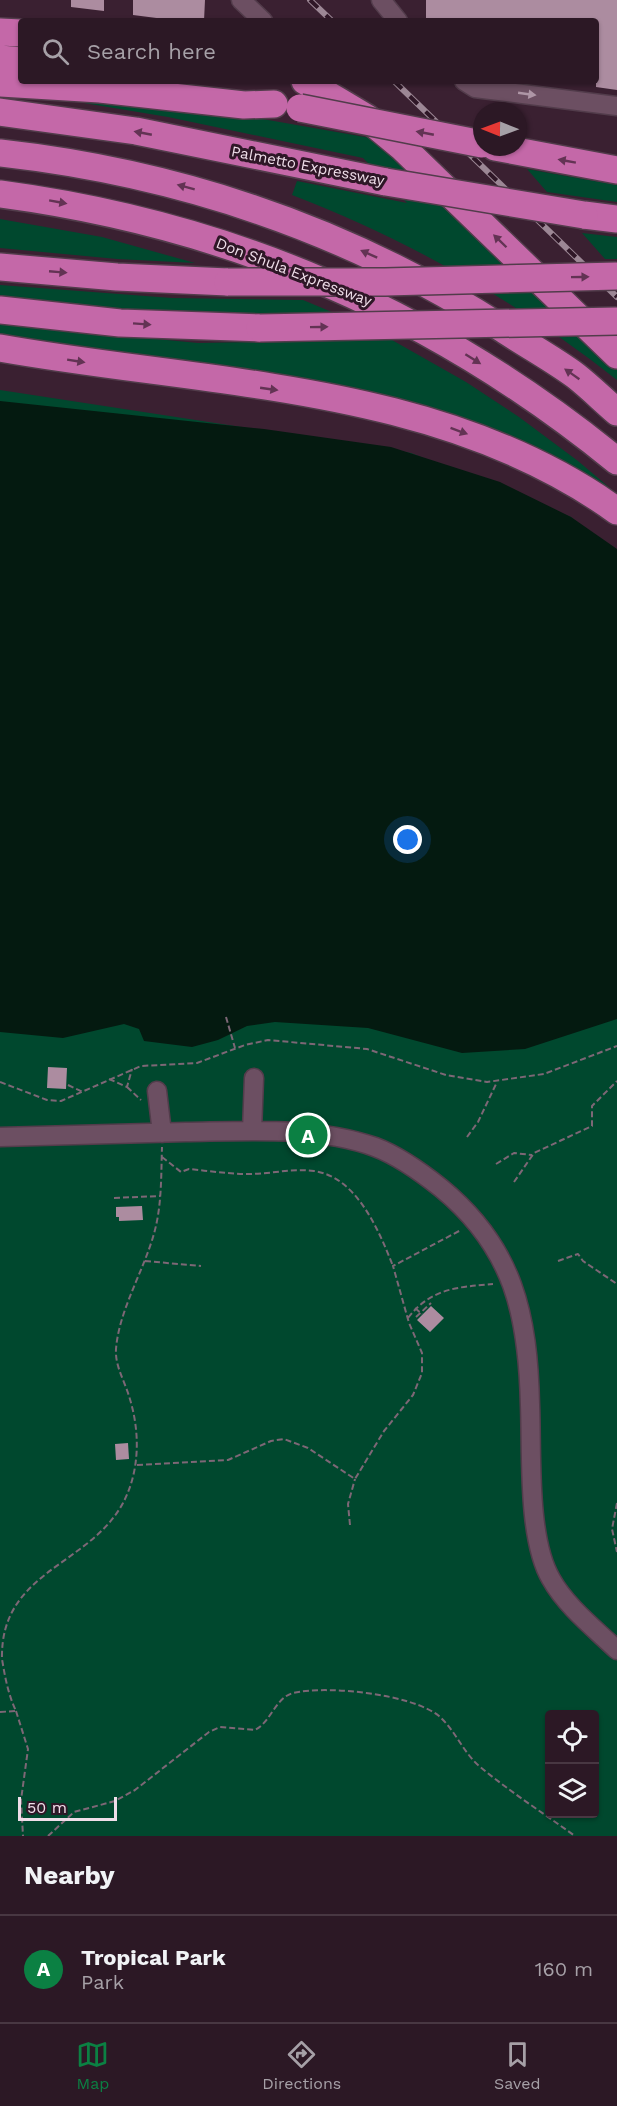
<!DOCTYPE html>
<html lang="en">
<head>
<meta charset="utf-8">
<style>
  :root { --surface:#2c1825; --page:#34212d; --text:#f1f3f6; --muted:#a6a0a7; --line:#483742; --accent:#0b8043 }
  body { margin:0; font-family:"Work Sans",sans-serif; background:var(--page); color:var(--text) }
  .controls { position:absolute; right:18px; bottom:18px; display:grid; overflow:hidden; border-radius:6px; box-shadow:0 2px 4px #0004 }
  .controls button { width:54px; height:54px; display:grid; place-items:center; padding:0; border:0; border-bottom:2px solid var(--line); background:var(--surface); color:var(--text); font:30px sans-serif }
  .compass { position:absolute; left:473px; top:102px; width:54px; height:54px; border-radius:50%; background:var(--surface); box-shadow:0 2px 4px #0004; rotate:271deg }
  .scale { position:absolute; left:18px; bottom:15px; width:99px; box-sizing:border-box; padding-left:6px; border:3px solid #efdee9; border-top:0; font-size:16px; line-height:21px; white-space:nowrap; color:#efdee9; -webkit-text-stroke:4px #2f1727; paint-order:stroke }
  .you { position:absolute; left:408px; top:840px; width:21px; height:21px; margin:-15px; border:4px solid #fff; border-radius:50%; background:#1a73e8; box-shadow:0 0 0 9px #1a73e833 }
  .badge { display:grid; place-items:center; width:39px; height:39px; border-radius:50%; background:var(--accent); color:#fff; font-size:20px; font-weight:700 }
  .pin { position:absolute; translate:-50% -50%; border:3px solid #fff; box-shadow:0 2px 6px #0006 }
  .list { margin:0; padding:0; list-style:none }
  h2 { display:flex; justify-content:space-between; align-items:center; height:78px; margin:0; padding:0 24px; font-size:26px }
  h2 small { font-size:20px; font-weight:400; color:var(--muted) }
  .list li { display:grid; grid-template-columns:39px 1fr auto; gap:18px; align-items:center; box-sizing:border-box; height:108px; padding:0 24px; border-top:2px solid var(--line) }
  .list b { display:block; font-size:22px; white-space:nowrap }
  .list p { margin:0; font-size:20px; white-space:nowrap; color:var(--muted) }
  .list em { font-size:20px; font-style:normal; color:var(--muted) }
  .icon { flex:none; width:33px; height:33px; fill:none; stroke:currentColor; stroke-width:2; stroke-linecap:round; stroke-linejoin:round }
  .map { position:relative; flex:none; width:617px; height:1836px; overflow:hidden }
  .search { position:absolute; background:var(--surface); box-shadow:0 2px 4px #0004; left:18px; right:18px; top:18px; height:66px; display:flex; align-items:center; gap:15px; box-sizing:border-box; padding:0 21px; border-radius:6px; color:var(--muted); font-size:22px }
  .sheet { height:186px; background:var(--surface) }
  nav { display:flex; justify-content:space-around; align-items:center; box-sizing:border-box; height:84px; border-top:2px solid var(--line); background:var(--surface); font-size:16px; color:var(--muted) }
  nav a { display:grid; justify-items:center; gap:3px }
  nav .on { color:var(--accent) }
  .map>svg:first-child { display:block }
</style>
</head>
<body>
<div class="map">
<svg width="617" height="1836" viewBox="0 0 617 1836">
  <rect width="100%" height="100%" fill="#3a2031"/>
  <path fill="#00482e" fill-rule="evenodd" d="M30,94l204,20 148,26 235,226v14c-99,-78 -208,-140 -325,-185l5,-14 110,22 -44,-45 -195,-41z
    M527,169l90,16v17l-70,-10z
    M0,219l102,18 93,26 -78,-4 -117,-11z
    M582,233l35,4v22h-12z
    M0,285l172,13 131,2 36,15 -111,1 -127,-9 -101,-10z
    M0,324l198,19 194,-3 74,42 53,35 59,44 39,33v9l-82,-48 -535,-118z
    M0,390l411,63 160,64 46,39v1280h-617zM550,1714h44v100h-44z"/>
  <path fill="#041a10" d="M0,401l264,28 127,18 109,35 71,35 46,32v470l-92,30 -63,4 -94,-25 -93,-6 -28,4 -29,14 -26,7 -48,-6 -5,-12 -15,-5 -61,14 -63,-6z"/>
  <path fill="#ac8ca0" d="M71,0h33v11l-33,-4z
    M133,0h72l-1,21h-24l-47,-6z
    M426,0h191v90l-21,-3v-66h-170z
    M48,1067l19,1 -1,21 -19,-1z
    M142,1206l1,14 -24,1v-4h-3v-10z
    M431,1306l13,12 -14,14 -13,-12z
    M128,1443l1,16 -13,1 -1,-16z"/>
  <g fill="none" stroke-linecap="round" stroke-linejoin="round">
    <defs>
      <path id="minor" d="M241,0l22,21
        M381,0l17,21
        M464,81l11,7 142,18
        M157,1091l5,42
        M252,1131l2,-53
        M0,1137c62,-2 124,-3 186,-5 61,-1 130,-6 189,15 24,9 46,25 66,41 73,60 87,127 89,217 2,48 -3,133 21,174 15,27 43,49 66,71"/>
      <path id="highway" d="M0,32l21,1
        M0,59l21,2
        M305,81l62,37 35,29 215,208
        M0,83l100,6 144,16 30,-1
        M0,112l136,19 250,51
        M495,147l122,23
        M0,153c180,20 350,78 503,176 24,16 50,30 73,47 14,11 27,24 41,36
        M0,194c233,31 435,119 617,267
        M584,215l33,4
        M0,267l117,10 111,5
        M0,310l120,13 140,5
        M0,348c207,37 440,35 617,163"/>
    </defs>
    <use href="#minor" stroke="#523c4b" stroke-width="21"/>
    <use href="#highway" stroke="#523c4b" stroke-width="30"/>
    <path stroke="#7d6776" stroke-width="2" stroke-dasharray="6 3" stroke-linecap="butt" d="M226,1017l9,31
      M109,1079l18,8 5,-18
      M0,1082l47,18 14,1 80,-35 56,-3 48,-18 23,-5 99,9 79,26 41,7 57,-8 73,-28
      M68,1085l15,7
      M127,1087l14,13
      M467,1137l11,-15 19,-40
      M162,1157l19,15 8,-3c20,2 40,5 60,5 22,0 43,-6 65,-3 43,6 65,60 79,95
      M496,1164l18,-11 18,2
      M514,1182l20,-29 58,-27v-20l25,-25
      M114,1198l46,-2
      M145,1261l56,5
      M558,1261l20,-7 5,7 34,23
      M415,1308l7,6
      M416,1317l15,-14
      M408,1318c23,-30 50,-31 85,-34
      M137,1465l91,-5 43,-19 13,-2 24,9 47,31 29,-48 29,-36 9,-22v-20l-13,-30 -16,-57 68,-36
      M617,1503l-5,26 5,23
      M350,1525l-2,-21 7,-25
      M16,1711l12,38 -7,51 2,36
      M0,1712l16,-1c-8,-17 -11,-34 -14,-52 -2,-88 87,-93 121,-156 18,-34 17,-75 5,-110 -5,-15 -13,-28 -12,-44 3,-38 26,-75 37,-112 9,-29 8,-60 9,-90
      M48,1836l26,-24 41,-11 20,-11 74,-58 11,-5 35,3c16,-8 20,-32 38,-37 34,-8 119,1 146,23 16,14 24,36 40,50 30,25 64,47 96,70"/>
    <use href="#minor" stroke="#6c4f62" stroke-width="18"/>
    <use href="#highway" stroke="#c468a8" stroke-width="27"/>
    <defs>
      <path id="rail" d="M310,0l22,21
        M394,81l223,216"/>
    </defs>
    <use href="#rail" stroke="#9c8795" stroke-width="6"/>
    <use href="#rail" stroke="#2f1727" stroke-width="4" stroke-dasharray="11" stroke-linecap="butt"/>
    <defs>
      <path id="highway-bridge" d="M300,108l182,36
        M386,182l198,33
        M228,282h157l232,-6
        M260,328l357,-7"/>
    </defs>
    <use href="#highway-bridge" stroke="#523c4b" stroke-width="30" stroke-linecap="butt"/>
    <use href="#highway-bridge" stroke="#c468a8" stroke-width="27"/>
  </g>
  <defs><path id="oneway-solid" d="M-6-.8H1V-3.2L6.5 0L1 3.2V.8H-6Z" transform="scale(1.5)"/></defs>
  <use fill="#ae96a6" href="#oneway-solid" transform="translate(527 94) rotate(8)"/>
  <g fill="#633354">
    <use href="#oneway-solid" transform="translate(143 133) rotate(-169)"/>
    <use href="#oneway-solid" transform="translate(425 133) rotate(-169)"/>
    <use href="#oneway-solid" transform="translate(567 161) rotate(-170)"/>
    <use href="#oneway-solid" transform="translate(186 187) rotate(-165)"/>
    <use href="#oneway-solid" transform="translate(58 202) rotate(10)"/>
    <use href="#oneway-solid" transform="translate(500 241) rotate(-136)"/>
    <use href="#oneway-solid" transform="translate(369 254) rotate(-156)"/>
    <use href="#oneway-solid" transform="translate(58 272) rotate(5)"/>
    <use href="#oneway-solid" transform="translate(580 277) rotate(-1)"/>
    <use href="#oneway-solid" transform="translate(142 324) rotate(4)"/>
    <use href="#oneway-solid" transform="translate(319 327) rotate(-1)"/>
    <use href="#oneway-solid" transform="translate(473 359) rotate(32)"/>
    <use href="#oneway-solid" transform="translate(76 361) rotate(9)"/>
    <use href="#oneway-solid" transform="translate(572 374) rotate(-145)"/>
    <use href="#oneway-solid" transform="translate(269 389) rotate(8)"/>
    <use href="#oneway-solid" transform="translate(459 431) rotate(20)"/>
  </g>
  <g text-anchor="middle" dominant-baseline="central" stroke-width="6" stroke-linejoin="round" paint-order="stroke">
    <g font-size="15" fill="#efdee9" stroke="#2f1727">
      <text transform="translate(308 166) rotate(11)">Palmetto Expressway</text>
      <text transform="translate(294 272) rotate(21)">Don Shula Expressway</text>
    </g>
  </g>
</svg>
<div class="controls">
<button><svg class="icon" aria-label="locate" viewBox="0 0 24 24"><circle cx="12" cy="12" r="6"/><path d="M12 2v4M12 18v4M2 12h4M18 12h4"/></svg></button>
<button><svg class="icon" aria-label="layers" viewBox="0 0 24 24"><path d="M12 4l9 5-9 5-9-5zM3 14l9 5 9-5"/></svg></button>
</div>
<svg class="compass" viewBox="-18 -18 36 36"><path d="M0-13l5 13h-10z" fill="#e53935"/><path d="M0 13l5-13h-10z" fill="#a6a0a7"/></svg>
<div class="scale">50 m</div>
<div class="you"></div>
<div class="pin badge" style="left:308px;top:1135px">A</div>
<div class="search"><svg class="icon" aria-label="search" viewBox="0 0 24 24"><circle cx="10" cy="10" r="6"/><path d="M15 15l6 6"/></svg>Search here</div>
</div>
<section class="sheet">
<h2>Nearby<small></small></h2>
<ul class="list">
<li><span class="badge">A</span><div><b>Tropical Park</b><p>Park</p></div><em>160 m</em></li>
</ul>
</section>
<nav>
<a class="on"><svg class="icon" aria-label="map" viewBox="0 0 24 24"><path d="M3 6l6-2 6 2 6-2v14l-6 2-6-2-6 2zM9 4v14M15 6v14"/></svg>Map</a>
<a><svg class="icon" aria-label="directions" viewBox="0 0 24 24"><path d="M12 3l9 9-9 9-9-9zM9 14v-3h6M13 9l2 2-2 2"/></svg>Directions</a>
<a><svg class="icon" aria-label="saved" viewBox="0 0 24 24"><path d="M7 4h10v16l-5-4-5 4z"/></svg>Saved</a>
</nav>
</body>
</html>
